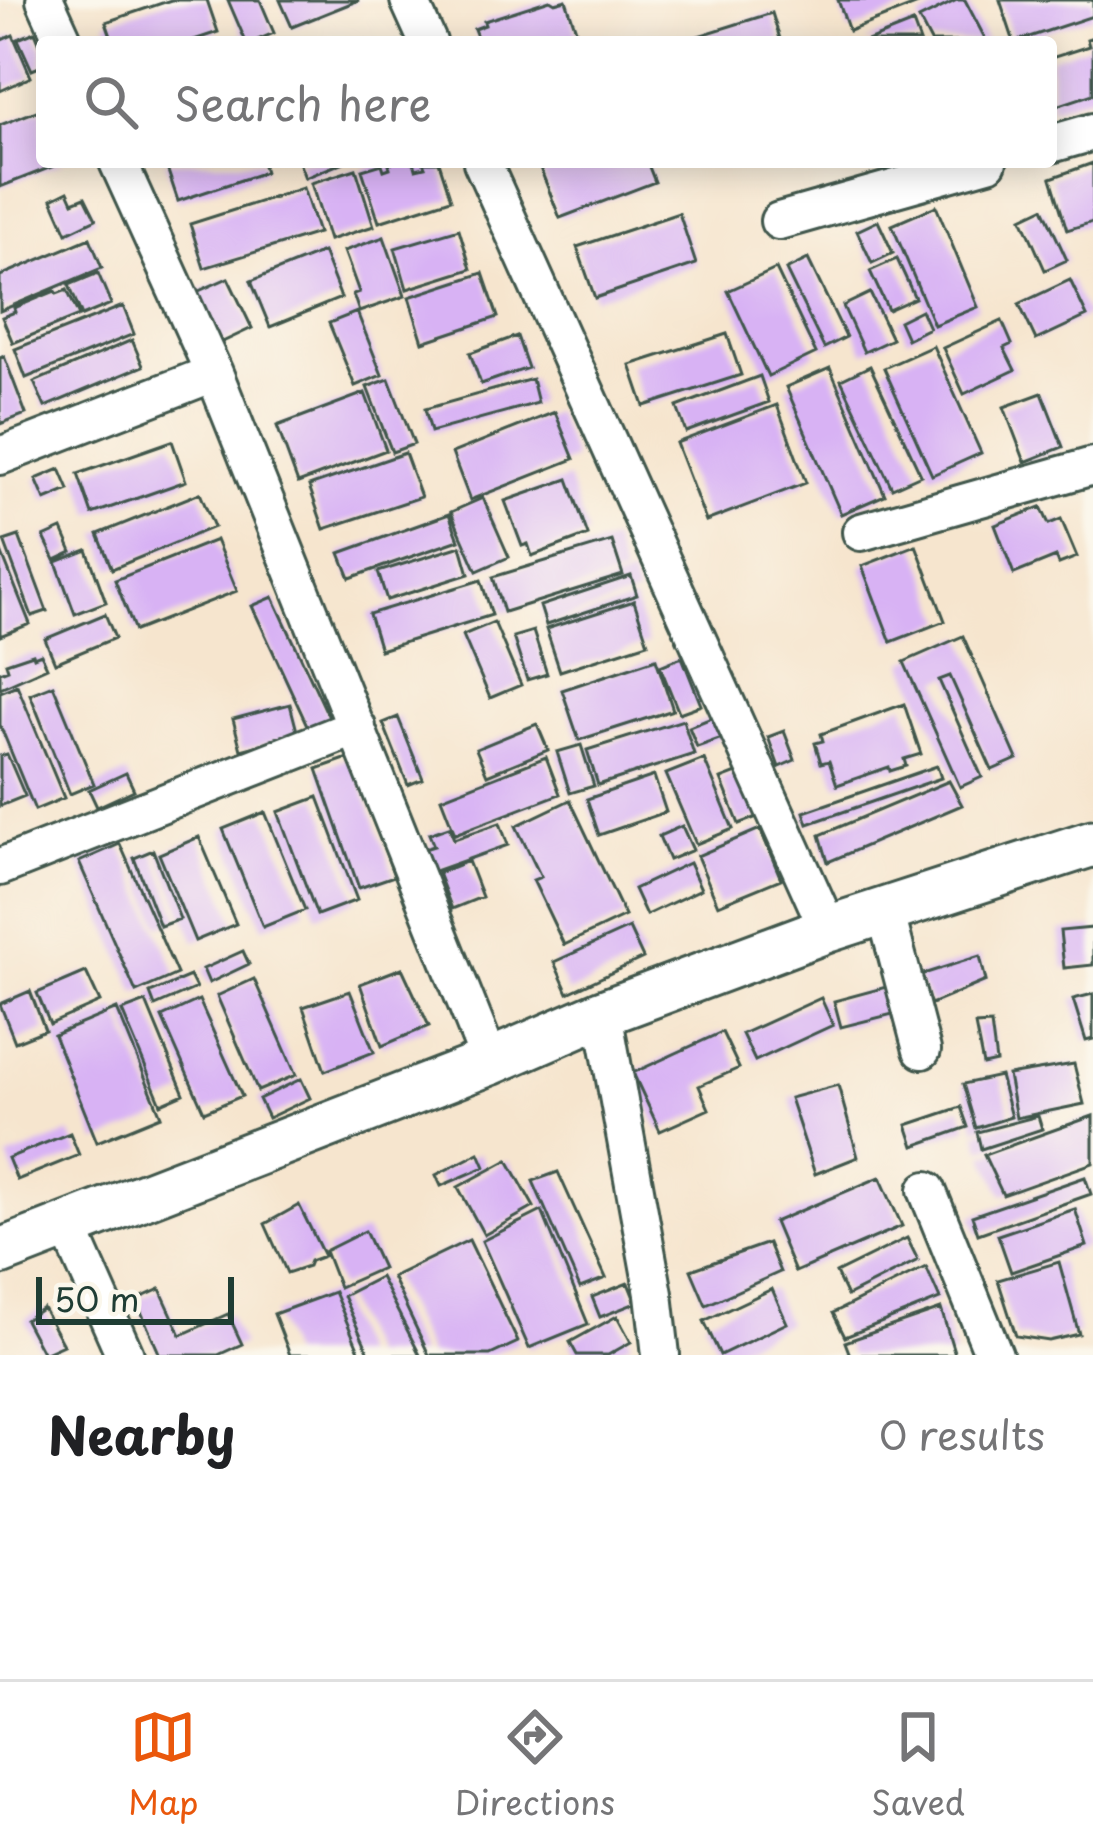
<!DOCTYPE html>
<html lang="en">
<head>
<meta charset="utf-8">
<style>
  :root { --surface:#fff; --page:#f6f6f6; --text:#202124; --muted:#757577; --line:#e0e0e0; --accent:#ea580c }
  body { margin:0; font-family:"Playpen Sans",sans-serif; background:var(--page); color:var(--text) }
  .scale { position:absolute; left:36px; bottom:30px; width:198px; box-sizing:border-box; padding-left:12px; border:6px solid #1f3d34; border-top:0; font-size:33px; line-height:42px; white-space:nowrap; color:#1f3d34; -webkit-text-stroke:9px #fbf7ec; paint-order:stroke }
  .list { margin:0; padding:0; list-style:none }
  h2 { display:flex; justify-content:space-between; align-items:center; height:156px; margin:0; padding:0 48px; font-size:51px }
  h2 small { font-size:39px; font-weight:400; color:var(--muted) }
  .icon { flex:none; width:66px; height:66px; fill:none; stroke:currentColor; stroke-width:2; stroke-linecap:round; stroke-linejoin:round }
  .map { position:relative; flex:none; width:1093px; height:1355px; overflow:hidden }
  .search { position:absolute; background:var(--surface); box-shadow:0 6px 30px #0003; left:36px; right:36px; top:36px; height:132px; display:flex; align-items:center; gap:30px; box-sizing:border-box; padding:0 42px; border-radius:12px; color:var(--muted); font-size:45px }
  .sheet { height:324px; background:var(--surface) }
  nav { display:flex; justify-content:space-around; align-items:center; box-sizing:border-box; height:168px; border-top:3px solid var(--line); background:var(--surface); font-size:33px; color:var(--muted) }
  nav a { display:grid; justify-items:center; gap:6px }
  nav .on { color:var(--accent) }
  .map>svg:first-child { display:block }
</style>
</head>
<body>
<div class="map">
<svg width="1093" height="1355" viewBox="0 0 1093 1355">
  <rect width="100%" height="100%" fill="#fbf7ec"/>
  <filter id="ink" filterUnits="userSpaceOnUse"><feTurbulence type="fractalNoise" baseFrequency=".00833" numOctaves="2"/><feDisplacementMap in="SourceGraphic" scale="24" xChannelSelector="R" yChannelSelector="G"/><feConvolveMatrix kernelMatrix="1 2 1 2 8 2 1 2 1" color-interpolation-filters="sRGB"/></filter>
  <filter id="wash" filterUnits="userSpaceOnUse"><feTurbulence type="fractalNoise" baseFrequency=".004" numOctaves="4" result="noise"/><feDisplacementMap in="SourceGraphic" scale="48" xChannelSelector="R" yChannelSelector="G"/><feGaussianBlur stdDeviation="2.7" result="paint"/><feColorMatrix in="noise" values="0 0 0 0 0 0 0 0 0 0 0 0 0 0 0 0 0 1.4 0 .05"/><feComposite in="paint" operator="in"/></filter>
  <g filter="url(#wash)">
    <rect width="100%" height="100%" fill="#f6e5ce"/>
    <g id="blocks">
      <path fill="#d8b2f4" d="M171,0h36l11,32 -30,10h-75l-7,-20z
        M228,0h32l14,33 -21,9h-7z
        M280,0h79l-67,27z
        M550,0l5,3 11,-3 14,42h-101l-5,-13 11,-4 -1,-4z
        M838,0h90l-79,31z
        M957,0h8l22,42h-56l-12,-23z
        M1000,0h93v16l-79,26z
        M772,13l9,29h-99v-1z
        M913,23l7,19h-55z
        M35,32l7,17v17l-10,4 -14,-31z
        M13,35l18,42 -31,14v-50z
        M1093,37v57l-42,14v-50l38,-12 -2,-7z
        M42,109v53h22l-64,25v-62z
        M165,162h97l3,10 -87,29z
        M299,162h45l-39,16z
        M394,162h20l2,7 9,-2 -2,-5h16l12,37 -72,23 -17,-52 20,-6 2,6 6,-2 -1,-4z
        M557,162h90l8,20 -95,36 -20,-50z
        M1093,163v59l-26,8 -16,-52z
        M356,169l18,57 -45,14 -18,-57z
        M303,188l15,45 -114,35 -14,-44z
        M68,191l5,11 12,-5 11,22 -29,14 -15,-34z
        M936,206l42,101 -44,18 -42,-100z
        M1043,208l24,52 -22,10 -23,-52z
        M679,213l17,51 -101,34 -18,-51z
        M878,221l15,32 -21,10 -15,-32z
        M459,229l12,40 -64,20 -12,-41z
        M384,237l21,59 -46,16 -6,-18 6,-2 -15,-41z
        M90,238l12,30 -102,43v-35z
        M323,252l18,46 -71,29 -19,-46z
        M808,259l38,78 -22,11 -38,-78z
        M897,259l18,39 -27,12 -18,-39z
        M776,269l40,84 -48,23 -40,-85z
        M98,273l13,31 -29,12 -13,-31z
        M483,273l15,44 -75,25 -14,-45z
        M228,278l24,50 -38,18 -24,-51z
        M1070,280l17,36 -51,24 -17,-36z
        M67,290l12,26 -66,27 -11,-26 13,-5 -1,-4 41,-17 2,3z
        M870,293l22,46 -28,13 -21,-46z
        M123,306l11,28 -108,44 -11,-29z
        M921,310l8,18 -22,11 -8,-18z
        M357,312l25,63 -27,11 -26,-63z
        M1002,321l10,23 -8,4 11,22 -51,24 -21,-46z
        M727,334l14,41 -97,31 -14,-41z
        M517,336l11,32 -47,16 -11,-31z
        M132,340l11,26 -98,41 -11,-25z
        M933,346l48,107 -49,22 -48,-107z
        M4,356l22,58 -26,10v-66z
        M870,366l51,109 -29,13 -51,-108z
        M830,368l55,127 -44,19 -55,-127z
        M760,376l9,26 -83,30 -9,-25z
        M389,379l25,65 -22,8 -25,-65z
        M532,379l6,24 -107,29 -6,-23z
        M365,393l21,57 -88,33 -21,-57z
        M1042,393l21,54 -38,15 -21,-55z
        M777,405l29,78 -100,38 -30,-78z
        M555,412l19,47 -104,41 -18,-47z
        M172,441l14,40 -94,33 -14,-40z
        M405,453l16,44 -97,32 -15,-43z
        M60,469l9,21 -24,10 -9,-21z
        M568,479l20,56 -56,21 -4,-12 -6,2 -17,-45z
        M200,493l14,34 -102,42 -14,-35z
        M483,498l26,59 -32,14 -26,-59z
        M1041,507l8,17 12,-5 16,38 -18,7 -3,-7 -42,17 -19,-49z
        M449,514l10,26 -109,38 -10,-25z
        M62,529l10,23 -17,8 -11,-23z
        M19,536l28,75 -15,5 -28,-75z
        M216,540l21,51 -102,40 -20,-51z
        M612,541l11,34 -119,37 -11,-35z
        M916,545l29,76 -54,21 -29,-76z
        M461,546l8,28 -82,26 -9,-28z
        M0,549l30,75 -30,12z
        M87,550l19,52 -31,12 -19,-52z
        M631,576l6,19 -91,30 -6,-19z
        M481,580l11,35 -112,35 -11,-36z
        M273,597l60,129 -21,10 -60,-130z
        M634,601l14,42 -88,28 -14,-42z
        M105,614l10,24 -60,25 -10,-24z
        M494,622l27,63 -31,13 -27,-63z
        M533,631l14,43 -20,6 -14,-43z
        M963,636l54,123 -25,11 -42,-94 -11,4 43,97 -22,10 -56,-125z
        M33,654l1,3 7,-3 6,13 -47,21v-16l8,-3 -2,-6z
        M682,657l19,48 -22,8 -19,-47z
        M656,659l17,51 -94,30 -17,-50z
        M17,685l47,113 -29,12 -35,-85v-33z
        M53,685l41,99 -24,10 -40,-100z
        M290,704l8,31 -57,15 -8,-31z
        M904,704l17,50 -17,5 2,7 -16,5 -1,-4 -52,18 -8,-24 -8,2 -6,-20 8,-2 -2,-7z
        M398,717l25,62 -15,6 -25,-62z
        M714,717l8,21 -25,9 -8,-20z
        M683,720l11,34 -96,31 -11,-35z
        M537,724l11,26 -61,25 -11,-26z
        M784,731l11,29 -16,7 -11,-30z
        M581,745l13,41 -24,7 -13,-41z
        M7,754l18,42 -25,10v-50z
        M351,757l43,119 -35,12 -42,-119z
        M546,757l14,37 -105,40 -14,-36z
        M704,759l29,70 -37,15 -30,-70z
        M937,766l4,12 -133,46 -4,-12z
        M742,771l18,45 -21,8 -18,-45z
        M126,773l8,17 -37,17 -8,-17z
        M654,776l12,36 -67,23 -12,-36z
        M949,781l13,24 -134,57 -8,-27z
        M318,797l39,103 -40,15 -39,-103z
        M570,800l55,116 -61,29 -31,-65 8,-3 -25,-51z
        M265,812l40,98 -42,17 -40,-98z
        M500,823l8,22 -76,27 -8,-23 10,-3 -5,-12 20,-7 5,12z
        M682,826l11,24 -24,10 -10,-24z
        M760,829l21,50 -63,26 -21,-49z
        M199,837l37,87 -41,17 -36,-87z
        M120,844l57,130 -41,18 -57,-130z
        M153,850l27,69 -20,7 -26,-68z
        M468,861l14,36 -30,12 -14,-36z
        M689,863l12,26 -55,26 -12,-26z
        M629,928l14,30 -75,35 -14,-31z
        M1093,928v37l-29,3 -4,-37z
        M243,951l6,13 -40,19 -6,-14z
        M980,956l6,25 -55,23 -14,-28z
        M402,968l27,58 -47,20 -22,-62z
        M86,972l14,30 -50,22 -13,-31z
        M190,976l6,12 -41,18 -5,-13z
        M254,979l42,96 -38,16 -41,-95z
        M886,987l7,27 -52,13 -7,-26z
        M30,991l15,39 -30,12 -15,-38z
        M350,991l24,61 -49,19 -22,-64z
        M1093,994v45l-7,2 -13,-42z
        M821,998l12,27 -78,36 -13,-27z
        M199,1000l43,96 -38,16 -42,-95z
        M146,1002l38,92 -23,10 -39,-93z
        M117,1009l44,107 -64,26 -43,-107z
        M991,1024l5,38 -13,3 -8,-40z
        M722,1032l17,36 -40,18 10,23 -49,22 -27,-58z
        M1074,1064l10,40 -68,14 -8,-43z
        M1000,1076l11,41 -35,11 -13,-44z
        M301,1079l9,19 -42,20 -9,-19z
        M838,1085l20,72 -43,17 -25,-76z
        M961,1107l7,20 -54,19 -7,-21z
        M1038,1116l4,13 -61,20 -4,-17z
        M1093,1116v47l-90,32 -19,-40z
        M70,1133l9,22 -62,25 -9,-22z
        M479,1153l6,14 -44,19 -5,-11z
        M508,1160l26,47 -50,28 -26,-48z
        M558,1172l48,106 -26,10 -47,-107z
        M880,1177l22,49 -107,46 -21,-50z
        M1085,1177l6,17 -113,40 -6,-18z
        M299,1205l25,51 -14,5 -2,5 -21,7 -22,-49z
        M1075,1209l12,37 -76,26 -13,-37z
        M542,1211l46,113 -59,24 -47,-107z
        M365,1231l17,37 -43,19 -14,-36z
        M907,1238l11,22 -71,36 -11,-23z
        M469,1240l49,102 -28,13h-61l-37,-78z
        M768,1243l12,29 -74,33 -15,-35z
        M1059,1262l20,72 -30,7 -33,-5 -18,-56z
        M926,1267l14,32 -95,38 -12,-24z
        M380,1277l40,78h-50l-27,-59z
        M628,1283l8,20 -36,14 -8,-20z
        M160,1289l21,46 47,-21 14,30 -24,11h-58l-24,-55z
        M772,1289l15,34 -67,32 -16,-34z
        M334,1292l27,63h-71l-16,-41z
        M43,1308l20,37 -20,9 -18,-34z
        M941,1309l14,46h-105l-5,-13z
        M617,1316l14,26 -23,13h-31l-7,-13z"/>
    </g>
  </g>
  <g filter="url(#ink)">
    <use href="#blocks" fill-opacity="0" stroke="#3f564b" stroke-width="3"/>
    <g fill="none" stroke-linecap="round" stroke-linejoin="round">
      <defs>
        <path id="minor" d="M45,0l19,42
          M409,0l19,42
          M1051,144l42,-12
          M118,162l96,211 276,689
          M482,162l346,767
          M779,221l209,-59
          M0,456l214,-83
          M861,532l232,-66
          M0,867l357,-140
          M885,910l37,140
          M603,1013l51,281 7,61
          M927,1190l67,165
          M67,1224l58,131"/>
        <path id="major" d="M0,1252l490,-190 113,-49 225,-84 265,-86"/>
      </defs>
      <use href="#minor" stroke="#3f564b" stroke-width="42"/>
      <use href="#major" stroke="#3f564b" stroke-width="51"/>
      <use href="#minor" stroke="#fff" stroke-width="36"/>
      <use href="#major" stroke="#fff" stroke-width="45"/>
    </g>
  </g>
</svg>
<div class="scale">50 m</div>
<div class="search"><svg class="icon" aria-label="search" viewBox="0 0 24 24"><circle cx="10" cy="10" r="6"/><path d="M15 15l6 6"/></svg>Search here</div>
</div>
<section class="sheet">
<h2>Nearby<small>0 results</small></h2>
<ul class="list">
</ul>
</section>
<nav>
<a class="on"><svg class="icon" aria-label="map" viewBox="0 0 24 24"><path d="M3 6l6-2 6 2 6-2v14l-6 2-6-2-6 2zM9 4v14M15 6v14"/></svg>Map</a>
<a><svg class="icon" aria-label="directions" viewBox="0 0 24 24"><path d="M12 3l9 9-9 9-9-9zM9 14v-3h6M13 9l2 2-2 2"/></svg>Directions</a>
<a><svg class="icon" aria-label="saved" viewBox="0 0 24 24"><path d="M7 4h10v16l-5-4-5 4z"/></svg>Saved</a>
</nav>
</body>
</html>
